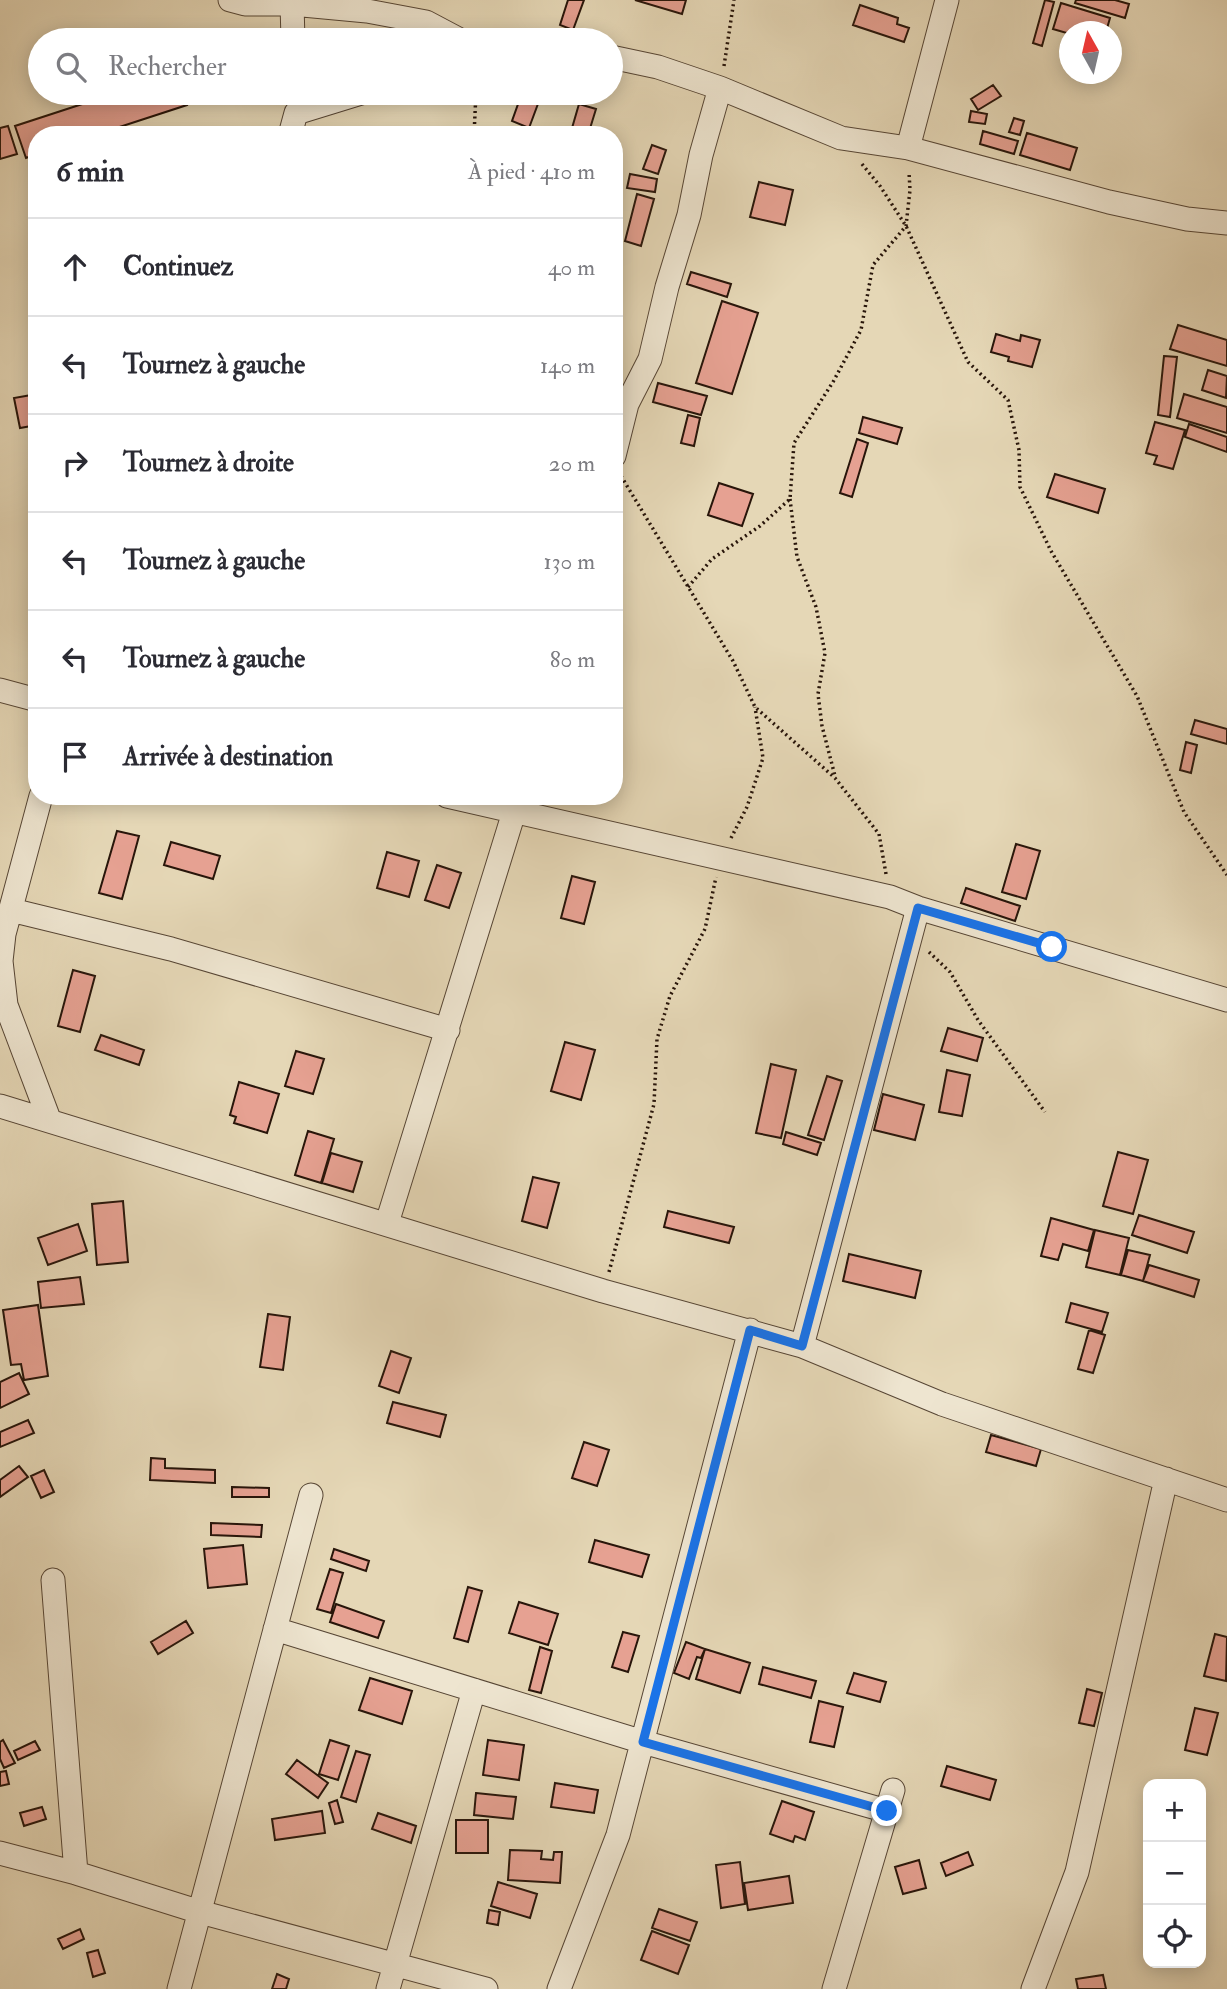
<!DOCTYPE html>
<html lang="fr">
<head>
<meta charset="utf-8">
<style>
  :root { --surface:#fff; --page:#f7f7f7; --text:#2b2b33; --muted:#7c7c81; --line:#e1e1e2 }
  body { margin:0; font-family:"IM FELL Double Pica",serif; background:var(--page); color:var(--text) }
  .controls { position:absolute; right:21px; bottom:21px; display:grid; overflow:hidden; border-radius:14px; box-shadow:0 4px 18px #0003 }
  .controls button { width:63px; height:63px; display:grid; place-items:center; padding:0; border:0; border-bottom:2px solid var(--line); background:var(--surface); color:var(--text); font:35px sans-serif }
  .compass { position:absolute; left:1059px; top:21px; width:63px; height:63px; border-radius:50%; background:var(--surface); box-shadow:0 4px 18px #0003; rotate:352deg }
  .stop { position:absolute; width:21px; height:21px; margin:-16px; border:5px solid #1a73e8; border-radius:50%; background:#fff }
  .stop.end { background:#1a73e8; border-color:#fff; box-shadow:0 2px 7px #0008 }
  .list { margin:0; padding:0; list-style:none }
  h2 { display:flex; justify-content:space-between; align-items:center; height:91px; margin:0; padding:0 28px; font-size:30px }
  h2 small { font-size:23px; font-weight:400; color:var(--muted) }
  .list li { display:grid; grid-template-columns:46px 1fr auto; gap:21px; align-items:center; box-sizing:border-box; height:98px; padding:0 28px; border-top:2px solid var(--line) }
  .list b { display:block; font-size:26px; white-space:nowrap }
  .list em { font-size:23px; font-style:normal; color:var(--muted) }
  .icon { flex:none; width:38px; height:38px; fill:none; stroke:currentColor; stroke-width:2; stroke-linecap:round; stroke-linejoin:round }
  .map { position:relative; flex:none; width:1227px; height:1989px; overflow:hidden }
  .search { position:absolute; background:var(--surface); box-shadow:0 4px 18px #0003; left:28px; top:28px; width:595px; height:77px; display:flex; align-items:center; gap:18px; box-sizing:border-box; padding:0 24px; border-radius:38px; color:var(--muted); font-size:26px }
  .panel { position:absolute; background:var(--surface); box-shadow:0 4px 18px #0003; left:28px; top:126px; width:595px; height:679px; border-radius:28px }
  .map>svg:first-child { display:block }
</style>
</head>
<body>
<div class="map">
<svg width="1227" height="1989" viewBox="0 0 1227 1989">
  <rect width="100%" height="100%" fill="#e5d7b6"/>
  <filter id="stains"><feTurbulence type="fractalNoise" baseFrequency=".00286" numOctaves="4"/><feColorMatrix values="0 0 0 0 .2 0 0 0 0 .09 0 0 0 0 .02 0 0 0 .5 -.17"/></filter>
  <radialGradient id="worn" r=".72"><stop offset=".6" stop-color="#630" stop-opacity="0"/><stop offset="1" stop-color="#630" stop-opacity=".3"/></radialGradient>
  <path fill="#e6a192" stroke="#28150a" stroke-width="2" d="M568,0h16l-11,30 -13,-5z
    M635,0h51l-4,14z
    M1045,0l9,2 -12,44 -9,-3z
    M1076,0h39l14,4 -4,14 -50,-15z
    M1061,3l49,15 -4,14h-36v2l-17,-5z
    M860,5l38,13 -1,6 12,4 -5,14 -51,-17z
    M993,85l8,11 -23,14 -7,-11z
    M116,93h67l4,12 -92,30h-58v19l-11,4 -11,-32z
    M189,93h36l-33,10z
    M522,93h20l-13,35 -17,-7z
    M579,104l17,5 -8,26h-18z
    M971,111l16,3 -2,10 -16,-2z
    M1014,118l10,3 -4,14 -11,-3z
    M8,126l9,28 -17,5v-31z
    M983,131l35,10 -4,13 -34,-10z
    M1027,133l50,15 -7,22 -50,-15z
    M652,145l14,5 -8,24 -15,-5z
    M630,174l27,5 -2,13 -28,-4z
    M759,182l34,8 -8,35 -35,-8z
    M637,194l17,5 -13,47 -16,-5z
    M691,272l40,12 -4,13 -40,-13z
    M722,301l36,12 -26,81 -36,-11z
    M1178,325l49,15v26l-57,-17z
    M996,334l24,7 1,-6 19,5 -8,27 -24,-6 1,-4 -18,-5z
    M1164,356l13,1 -7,60 -12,-2z
    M1208,370l19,6 -1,22 -24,-8z
    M658,383l49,13 -6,19 -48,-13z
    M37,394v31l-17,3 -6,-30z
    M1184,394l43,13v26l-50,-15z
    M688,415l12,3 -6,28 -13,-3z
    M863,417l39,11 -5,16 -38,-11z
    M1155,422l30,8 -12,39 -19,-5 3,-8 -11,-3z
    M1189,424l38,13v15l-42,-15z
    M857,439l11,4 -16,54 -12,-4z
    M1055,474l50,15 -7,24 -51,-16z
    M719,483l34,11 -11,32 -34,-11z
    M1195,720l32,9v15l-36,-10z
    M1186,742l11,3 -6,28 -11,-3z
    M117,831l22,5 -17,63 -23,-6z
    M171,842l49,14 -7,23 -49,-14z
    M1016,844l24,7 -14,48 -24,-7z
    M387,852l32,9 -10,36 -32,-9z
    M437,865l24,8 -12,35 -24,-8z
    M572,876l23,6 -11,42 -23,-6z
    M966,888l54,18 -5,15 -54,-18z
    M73,970l22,6 -15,56 -22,-6z
    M948,1028l35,10 -6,23 -36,-10z
    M101,1035l43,15 -5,15 -44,-15z
    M565,1042l30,8 -14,50 -30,-9z
    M296,1051l28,8 -11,35 -28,-8z
    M771,1064l25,6 -15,68 -25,-5z
    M947,1070l23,5 -8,41 -23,-4z
    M827,1076l15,5 -18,59 -16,-5z
    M239,1082l40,12 -12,39 -33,-10 2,-6 -6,-2z
    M883,1094l41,11 -9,35 -41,-10z
    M308,1131l26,8 -13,44 -26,-8z
    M786,1132l35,11 -4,12 -34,-11z
    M1118,1152l30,8 -15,54 -30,-8z
    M331,1153l31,9 -9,30 -31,-9z
    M533,1177l26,6 -12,45 -25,-7z
    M123,1201l5,61 -31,3 -5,-61z
    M668,1211l66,16 -5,16 -65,-16z
    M1139,1215l55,17 -7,21 -55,-18z
    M1051,1218l43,12 -6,21 -25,-7 -5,16 -17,-4z
    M78,1224l9,27 -39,14 -10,-27z
    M1095,1230l34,8 -9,37 -34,-8z
    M1128,1250l22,5 -7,26 -22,-6z
    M849,1254l72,17 -6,27 -72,-17z
    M1149,1265l50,15 -5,17 -51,-16z
    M80,1277l4,27 -43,4 -3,-26z
    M1071,1303l37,10 -6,19 -36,-10z
    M38,1305l10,71 -24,4 -3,-16 -10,1 -8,-55z
    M268,1314l22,3 -7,53 -23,-3z
    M1089,1330l16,5 -12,38 -15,-4z
    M391,1351l20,7 -12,35 -20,-7z
    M19,1373l10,21 -29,14v-26z
    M393,1402l53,13 -6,22 -53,-14z
    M28,1420l6,13 -34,14v-15z
    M991,1435l50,14 -5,17 -50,-14z
    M584,1442l25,8 -12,36 -25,-8z
    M151,1458l14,1v9l50,2v13l-65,-3z
    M19,1466l9,11 -28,20v-17z
    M44,1470l10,22 -13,6 -10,-22z
    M232,1487l37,1v9h-37z
    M211,1523l51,2 -1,12 -50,-2z
    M595,1540l54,15 -7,22 -53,-15z
    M243,1545l4,39 -39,4 -4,-39z
    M334,1549l35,12 -3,10 -35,-12z
    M330,1569l13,4 -12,40 -14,-4z
    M468,1587l14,4 -14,51 -14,-4z
    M519,1602l39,12 -10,31 -39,-12z
    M336,1604l48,17 -6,17 -48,-16z
    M186,1621l7,12 -35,21 -7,-12z
    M623,1632l16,4 -11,36 -16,-5z
    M1215,1634l12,3 -1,44 -22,-5z
    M686,1642l19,7 -4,9 -4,-1 -8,22 -15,-6z
    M540,1647l12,4 -11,42 -12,-3z
    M705,1649l45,14 -10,30 -44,-14z
    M763,1667l53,14 -5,17 -52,-14z
    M854,1673l32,9 -6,20 -33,-9z
    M370,1678l42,13 -10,33 -43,-14z
    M1087,1689l15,4 -8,33 -15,-3z
    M819,1701l24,6 -9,40 -24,-5z
    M1195,1708l23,5 -11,42 -22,-5z
    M3,1740l12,23 -11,5 -4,-9v-17z
    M330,1740l19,6 -11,34 -19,-6z
    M488,1740l36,5 -5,35 -36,-5z
    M35,1741l5,9 -22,10 -4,-9z
    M356,1751l14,4 -14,47 -15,-5z
    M297,1760l31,23 -10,15 -32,-24z
    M947,1766l49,14 -6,20 -49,-14z
    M6,1771l3,13 -9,2v-14z
    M555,1783l43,7 -4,23 -43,-6z
    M476,1793l40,4 -3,22 -39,-4z
    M337,1800l6,22 -8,2 -6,-21z
    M782,1801l32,11 -9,28 -10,-4 -2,6 -23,-8z
    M42,1807l4,12 -22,7 -4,-13z
    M322,1811l3,22 -50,7 -3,-21z
    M378,1813l38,13 -5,17 -39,-14z
    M456,1820h32v33h-32z
    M510,1850l32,1 -1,8 12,1 1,-8h8l-2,31 -52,-3z
    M968,1852l5,13 -27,11 -5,-13z
    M919,1860l7,28 -23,6 -8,-27z
    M740,1862l5,42 -24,4 -5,-43z
    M789,1876l4,27 -45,7 -4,-27z
    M498,1882l39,12 -7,24 -39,-12z
    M659,1909l38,13 -7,19 -38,-13z
    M489,1910l11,2 -2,13 -11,-2z
    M80,1929l4,10 -21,10 -5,-10z
    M652,1931l37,14 -11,29 -37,-14z
    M98,1950l7,23 -12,4 -6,-24z
    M277,1974l12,5 -3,10h-14z
    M1103,1975l3,14h-28l-2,-10z"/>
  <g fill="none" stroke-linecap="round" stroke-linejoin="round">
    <defs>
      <path id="minor" d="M230,0l15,4h47l75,7 59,11 34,18
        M292,4l1,36
        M611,57l47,10 62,21 121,50 67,10 201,54 78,17 40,4
        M290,135l6,-22 65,-20
        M908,148l39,-148
        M614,456l13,-52 23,-45 17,-72 22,-72 12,-60 19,-67
        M0,690l37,10
        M41,796l-37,138 -3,27 5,44 43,114
        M447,796l443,101 28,11 309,92
        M11,910l160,39 277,81
        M0,1106l603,185 199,55 140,58 285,96
        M387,1223l132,-427
        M802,1346l116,-438
        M53,1580l23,293
        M275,1629l368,113 244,69
        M0,1853l76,20 124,39 286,77
        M179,1989l132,-494
        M388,1989l86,-299
        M559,1989l59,-154 132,-505
        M834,1989l59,-199
        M1033,1989l44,-117 89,-393"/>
    </defs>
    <use href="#minor" stroke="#574635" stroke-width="25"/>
    <path stroke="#28150a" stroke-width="3.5" stroke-dasharray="2 3.5" stroke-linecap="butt" d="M724,66l10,-66
      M474,135l2,-42
      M862,164l18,22 26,40 62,136 40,38 11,50 1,37 31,64 86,145 47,116 43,63
      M621,476l112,185 22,46 80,71 44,56 7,40
      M790,499l7,58 19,50 9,46 -7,41 4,32 13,50
      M688,587l24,-28 48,-33 30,-27 4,-56 39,-61 28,-52 12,-65 33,-39 4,-36 -1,-18
      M731,838l16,-31 16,-49 -8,-51
      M929,952l21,20 28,48 67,92
      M609,1272l45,-168 3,-65 13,-43 35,-67 11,-52"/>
    <use href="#minor" stroke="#eee5d0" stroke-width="23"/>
  </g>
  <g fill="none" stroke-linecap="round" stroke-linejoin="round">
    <path stroke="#1a73e8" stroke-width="9" d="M887,1811l-244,-69 107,-412 52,16 116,-438 134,39"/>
  </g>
  <rect width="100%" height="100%" filter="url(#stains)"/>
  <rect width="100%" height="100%" fill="url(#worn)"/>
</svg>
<div class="controls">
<button>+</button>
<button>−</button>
<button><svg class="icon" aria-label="locate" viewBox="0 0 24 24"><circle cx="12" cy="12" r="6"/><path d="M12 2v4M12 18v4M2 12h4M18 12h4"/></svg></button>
</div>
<svg class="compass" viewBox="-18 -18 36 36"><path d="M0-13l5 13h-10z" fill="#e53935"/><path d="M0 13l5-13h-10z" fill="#7c7c81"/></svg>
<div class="stop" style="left:1052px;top:947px"></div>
<div class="stop end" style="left:887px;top:1811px"></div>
<div class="search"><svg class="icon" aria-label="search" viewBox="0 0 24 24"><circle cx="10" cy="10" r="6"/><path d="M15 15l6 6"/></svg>Rechercher</div>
<section class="panel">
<h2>6 min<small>À pied · 410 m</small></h2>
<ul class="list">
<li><svg class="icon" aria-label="ahead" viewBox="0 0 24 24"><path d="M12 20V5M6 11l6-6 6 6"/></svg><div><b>Continuez</b></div><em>40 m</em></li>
<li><svg class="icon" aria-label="left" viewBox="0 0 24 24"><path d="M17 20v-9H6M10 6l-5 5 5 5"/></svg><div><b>Tournez à gauche</b></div><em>140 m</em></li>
<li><svg class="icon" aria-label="right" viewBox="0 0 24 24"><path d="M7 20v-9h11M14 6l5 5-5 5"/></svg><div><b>Tournez à droite</b></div><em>20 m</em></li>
<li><svg class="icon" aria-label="left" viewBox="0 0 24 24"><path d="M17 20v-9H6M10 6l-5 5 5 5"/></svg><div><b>Tournez à gauche</b></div><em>130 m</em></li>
<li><svg class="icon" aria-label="left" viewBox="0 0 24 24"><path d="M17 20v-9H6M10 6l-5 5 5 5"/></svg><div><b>Tournez à gauche</b></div><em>80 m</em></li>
<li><svg class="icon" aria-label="arrive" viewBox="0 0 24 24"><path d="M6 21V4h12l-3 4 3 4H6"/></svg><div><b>Arrivée à destination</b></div></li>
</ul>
</section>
</div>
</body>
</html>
